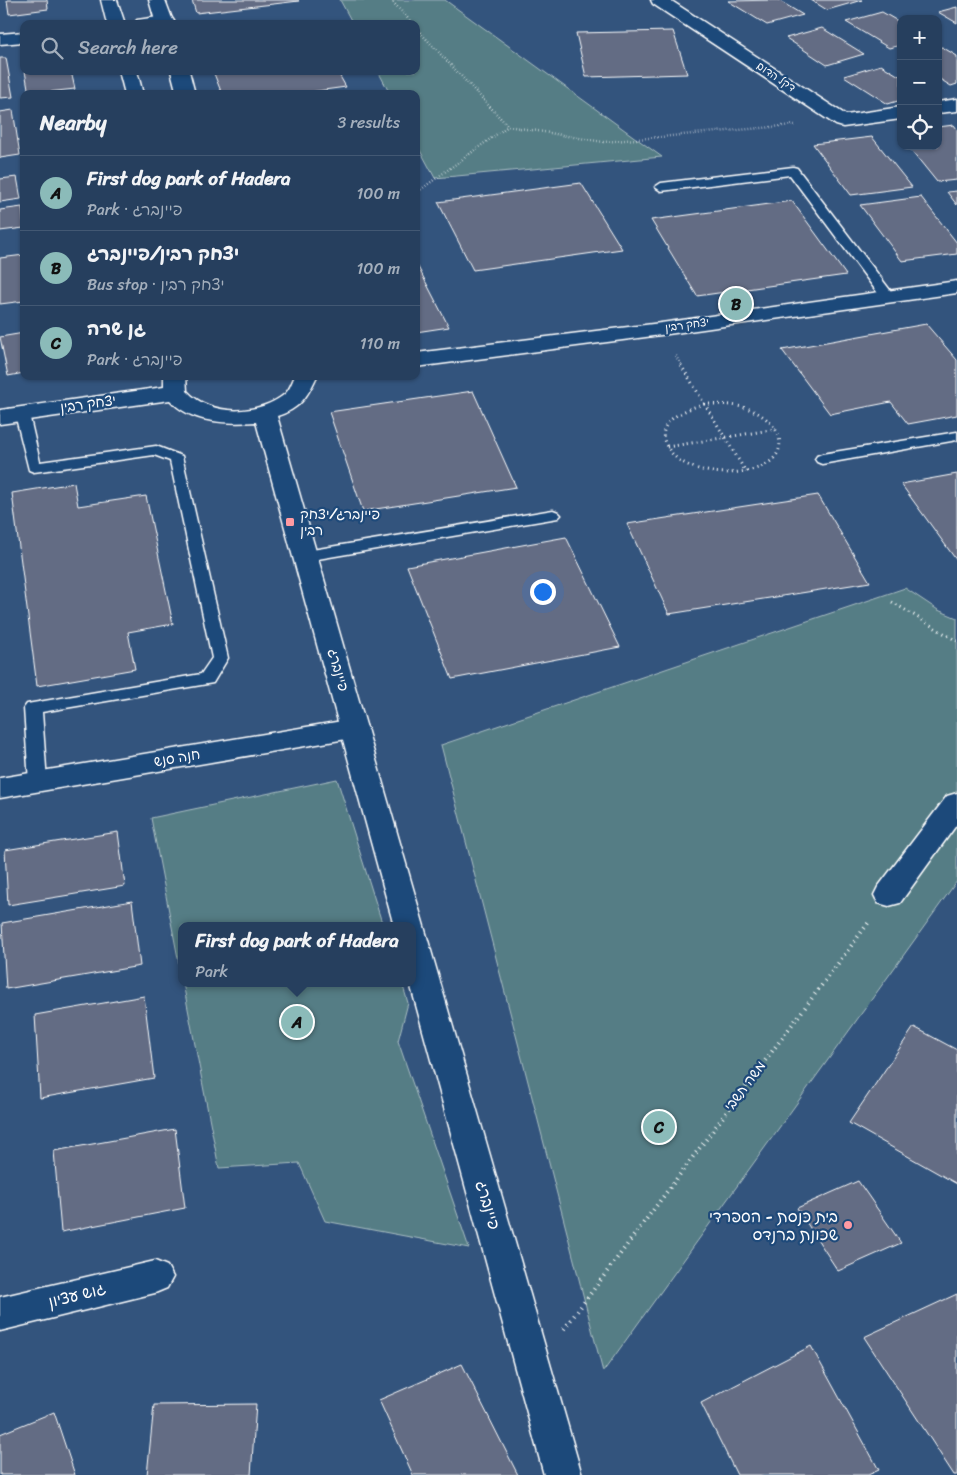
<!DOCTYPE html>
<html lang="en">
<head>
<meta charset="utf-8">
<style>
  :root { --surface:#263f5e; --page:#324a67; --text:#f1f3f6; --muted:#a4afbc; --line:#425873; --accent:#8bbbb9 }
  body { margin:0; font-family:Sriracha,"Playpen Sans Hebrew",sans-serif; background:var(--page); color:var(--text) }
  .controls { position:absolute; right:15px; top:15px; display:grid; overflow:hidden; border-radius:10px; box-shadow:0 1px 4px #0004 }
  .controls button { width:45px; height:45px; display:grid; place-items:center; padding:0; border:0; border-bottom:1px solid var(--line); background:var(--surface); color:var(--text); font:25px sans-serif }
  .you { position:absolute; left:542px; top:591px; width:18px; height:18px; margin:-12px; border:4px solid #fff; border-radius:50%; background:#1a73e8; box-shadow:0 0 0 8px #1a73e833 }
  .badge { display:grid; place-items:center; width:32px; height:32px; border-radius:50%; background:var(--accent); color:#111; font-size:16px; font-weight:700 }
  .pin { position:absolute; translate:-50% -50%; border:2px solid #fff; box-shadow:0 1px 5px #0006 }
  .popup { position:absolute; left:178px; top:922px; width:238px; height:65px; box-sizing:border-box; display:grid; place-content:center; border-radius:10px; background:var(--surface); filter:drop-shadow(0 1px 4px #0005); font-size:16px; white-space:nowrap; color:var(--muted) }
  .popup b { font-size:19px; color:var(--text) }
  .popup::after { content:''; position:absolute; left:50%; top:100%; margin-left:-10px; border:10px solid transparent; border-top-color:var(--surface) }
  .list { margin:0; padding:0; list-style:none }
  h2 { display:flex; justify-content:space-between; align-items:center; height:65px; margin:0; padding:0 20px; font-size:21px }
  h2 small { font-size:16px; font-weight:400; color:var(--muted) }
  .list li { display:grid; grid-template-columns:32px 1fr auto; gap:15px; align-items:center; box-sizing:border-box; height:75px; padding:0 20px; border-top:1px solid var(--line) }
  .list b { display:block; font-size:19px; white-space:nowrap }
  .list p { margin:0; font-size:16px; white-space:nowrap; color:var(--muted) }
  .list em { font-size:16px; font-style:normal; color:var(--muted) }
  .icon { flex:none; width:28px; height:28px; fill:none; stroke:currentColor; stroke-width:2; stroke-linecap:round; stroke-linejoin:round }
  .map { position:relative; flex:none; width:957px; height:1475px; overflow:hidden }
  .search { position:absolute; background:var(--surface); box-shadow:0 1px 4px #0004; left:20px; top:20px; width:400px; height:55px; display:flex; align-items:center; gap:12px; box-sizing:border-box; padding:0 18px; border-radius:10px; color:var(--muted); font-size:19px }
  .panel { position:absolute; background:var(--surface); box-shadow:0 1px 4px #0004; left:20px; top:90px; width:400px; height:290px; border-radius:10px }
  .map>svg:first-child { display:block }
</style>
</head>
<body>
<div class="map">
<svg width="957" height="1475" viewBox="0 0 957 1475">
  <rect width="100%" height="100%" fill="#33547d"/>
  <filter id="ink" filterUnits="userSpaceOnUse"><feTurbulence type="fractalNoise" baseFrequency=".02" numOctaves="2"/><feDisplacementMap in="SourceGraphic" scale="10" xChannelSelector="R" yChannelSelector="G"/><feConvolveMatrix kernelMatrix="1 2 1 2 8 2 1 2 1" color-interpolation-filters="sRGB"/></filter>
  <g filter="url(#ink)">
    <path fill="#547d85" stroke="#aabec2" d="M340,0h105l217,157 -227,21 -19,-35v-49h-26l-12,-23h38v-47h-63z
      M905,588l33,22 19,8v263l-354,491 -162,-627z
      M337,779l46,147h-201v53l-31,-161z
      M183,983h219l6,20 -10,38 71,207 -144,-27 -26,-58 -80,5z"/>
    <path fill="#636c84" stroke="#fff" d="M7,0h40l1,9 -39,5z
      M192,0h106l1,1 -103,12z
      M778,0l25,15 -36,10 -39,-24z
      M811,0h51l-35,10z
      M957,7v16l-19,-11z
      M882,12l19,11v22l-12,3 -43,-26z
      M822,28l42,26 -37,11 -41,-27z
      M673,31l14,43 -101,3 -10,-44z
      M942,47l15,9v28l-6,2 -13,-8v-30z
      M0,58h6l7,39 -13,1z
      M881,65l20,12v23l-13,4 -44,-28z
      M25,71h46l4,18 -46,5z
      M213,71h124l9,16 -51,7h-73z
      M13,110l7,45 -20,3v-46z
      M954,125l3,4v51l-20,2 -29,-36h30v-19z
      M872,137l40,50 -61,8 -38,-51z
      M17,177l4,22 -21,3v-23z
      M581,183l41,66 -149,21 -35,-68z
      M957,191v14l-10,-13z
      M921,197l36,46v11l-55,7 -42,-56z
      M792,201l54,74 -149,21 -46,-76z
      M22,207l2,21 -24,3v-21z
      M24,255v46l-24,3v-46z
      M417,265l32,62 -33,5z
      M926,324l31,36v55l-49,9 -17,-22 -61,12 -48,-64z
      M24,333v40l-16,3 -8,-39z
      M473,391l43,96 -153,24 -34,-99z
      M957,474v87l-56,-77z
      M74,483l4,23 68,-10 27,128 -45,8 7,37 -98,17 -25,-193z
      M818,495l52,87 -201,32 -42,-90z
      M566,537l54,110 -168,32 -45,-113z
      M118,832l7,54 -117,19 -3,-55z
      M132,901l8,65 -134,23 -4,-66z
      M144,996l10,82 -114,20 -5,-83z
      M914,1027l43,23v134l-108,-61z
      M175,1129l10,79 -124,24 -7,-81z
      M858,1181l43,62 -63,28 -41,-63z
      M957,1294v181h-3l-90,-138z
      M811,1346l68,124 -11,5h-131l-36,-72z
      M462,1364l56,111h-105l-34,-75z
      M256,1404l-5,71h-104l7,-70z
      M54,1412l21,63h-75v-41z"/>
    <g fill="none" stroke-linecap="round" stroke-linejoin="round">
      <defs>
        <path id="lane" d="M793,167l4,1 96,126 2,3 -2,3h-10l-93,-125 -129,16 -6,-4 6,-4z
          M22,410l5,1 2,3 11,48 116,-16 26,10 46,202 -15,25 -171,29 5,70 -3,5 -6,1 -6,-1 -3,-5 -5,-74 3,-4 174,-30 11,-16 -42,-197 -16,-6 -120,17 -5,-2 -14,-56 2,-3z
          M957,432v8l-135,24 -5,-2 -2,-3 2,-3 5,-2z
          M553,510l5,2 3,3 -3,3 -252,43 -6,-1 -2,-4 2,-4 6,-1z"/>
        <path id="street" d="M651,0h19l176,115 55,-8v12l-58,8 -7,-2 -183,-121z
          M165,16l6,1 3,4 -2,3h-37l2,-4z
          M24,32v10l-24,2v-10z
          M957,99v12l-19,2v-11z
          M957,281v12l-296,42 -245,32v-14l245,-30z
          M354,719l10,3 4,7 -4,7 -364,62v-20z
          M957,793v31l-57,79 -11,3 -11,-3 -4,-8 4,-8 69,-91z
          M155,1261l12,5 6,11 -6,11 -12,5 -155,38v-34z"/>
        <path id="secondary" d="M101,0h16l8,24h-18z
          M149,0h16l9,24h-18z
          M119,71h18l6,23h-18z
          M171,71h18l6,23h-18z
          M164,376h22l1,15c23,26 73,25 99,2 4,-4 6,-11 9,-17h22c-10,21 -17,33 -40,40l305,1059h-38l-134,-492h2v-57h-18l-138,-504c-31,2 -65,1 -86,-22l-170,24v-14l164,-23z"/>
      </defs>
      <use href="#lane" stroke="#fff" stroke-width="3"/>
      <use href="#street" stroke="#fff" stroke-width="3"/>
      <use href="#secondary" stroke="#fff" stroke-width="3"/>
      <path stroke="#fff" stroke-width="2.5" stroke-dasharray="0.5 2.5" stroke-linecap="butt" d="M391,0l22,24
        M416,28l92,98 95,16 192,-17
        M416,193l92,-67
        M676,356l6,10"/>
      <path stroke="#fff" stroke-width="3" stroke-dasharray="1 4" stroke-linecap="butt" d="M681,365l65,107
        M704,404c15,0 30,0 45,5 36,14 45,51 2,61 -21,5 -47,4 -67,-7 -7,-3 -12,-9 -16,-15 -17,-25 17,-39 36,-44z
        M667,447l109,-18
        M892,602l65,39"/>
      <path stroke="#fff" stroke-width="4" stroke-dasharray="1 4.5" stroke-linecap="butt" d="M564,1329l305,-407"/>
      <use href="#lane" fill="#1f4a7a" fill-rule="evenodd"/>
      <use href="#street" fill="#1f4a7a" fill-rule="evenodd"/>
      <use href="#secondary" fill="#1f4a7a" fill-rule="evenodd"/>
    </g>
  </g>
  <g fill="#ff9aa2" stroke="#1f4a7a" stroke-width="2">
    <rect x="285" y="517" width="10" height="10" rx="2.5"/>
    <circle cx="848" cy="1225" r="5"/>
  </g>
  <g text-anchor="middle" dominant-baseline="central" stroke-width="4.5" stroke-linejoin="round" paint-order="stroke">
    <g font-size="11" fill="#fff" stroke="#1f4a7a">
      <text transform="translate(776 77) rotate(34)">דקל הדום</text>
      <text transform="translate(687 325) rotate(-8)">יצחק רבין</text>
    </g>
    <g font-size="14" fill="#fff" stroke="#1f4a7a">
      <text transform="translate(88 404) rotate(-8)">יצחק רבין</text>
      <text transform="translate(338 670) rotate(74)">פיינברג</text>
      <text transform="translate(177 758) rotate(-10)">חנה סנש</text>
      <text transform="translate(745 1086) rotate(-53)">משה תשבי</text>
    </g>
    <g font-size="14" fill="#fff" stroke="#1f4a7a" text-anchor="start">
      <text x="300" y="514">פיינברג/יצחק<tspan x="300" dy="16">רבין</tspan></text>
    </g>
    <g font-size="16" fill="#fff" stroke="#1f4a7a">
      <text transform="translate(488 1205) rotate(74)">פיינברג</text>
      <text transform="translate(77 1295) rotate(-14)">גוש עציון</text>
    </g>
    <g font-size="16" fill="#fff" stroke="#1f4a7a" text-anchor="end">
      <text x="838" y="1216">בית כנסת - הספרדי<tspan x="838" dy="18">שכונת ברנדס</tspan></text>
    </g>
  </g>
</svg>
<div class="controls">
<button>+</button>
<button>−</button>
<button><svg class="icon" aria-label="locate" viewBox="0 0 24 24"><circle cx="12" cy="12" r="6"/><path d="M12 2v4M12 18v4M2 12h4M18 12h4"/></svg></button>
</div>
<div class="you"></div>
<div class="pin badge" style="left:297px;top:1022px">A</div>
<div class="popup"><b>First dog park of Hadera</b>Park</div>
<div class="pin badge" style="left:736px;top:304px">B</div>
<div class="pin badge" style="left:659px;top:1127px">C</div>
<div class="search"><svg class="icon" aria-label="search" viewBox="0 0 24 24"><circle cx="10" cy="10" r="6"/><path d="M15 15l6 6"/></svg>Search here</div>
<section class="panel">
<h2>Nearby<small>3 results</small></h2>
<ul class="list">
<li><span class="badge">A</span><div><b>First dog park of Hadera</b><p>Park · פיינברג</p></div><em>100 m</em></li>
<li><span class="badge">B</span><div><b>יצחק רבין/פיינברג</b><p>Bus stop · יצחק רבין</p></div><em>100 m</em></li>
<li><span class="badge">C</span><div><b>גן שרה</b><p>Park · פיינברג</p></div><em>110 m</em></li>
</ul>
</section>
</div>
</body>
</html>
